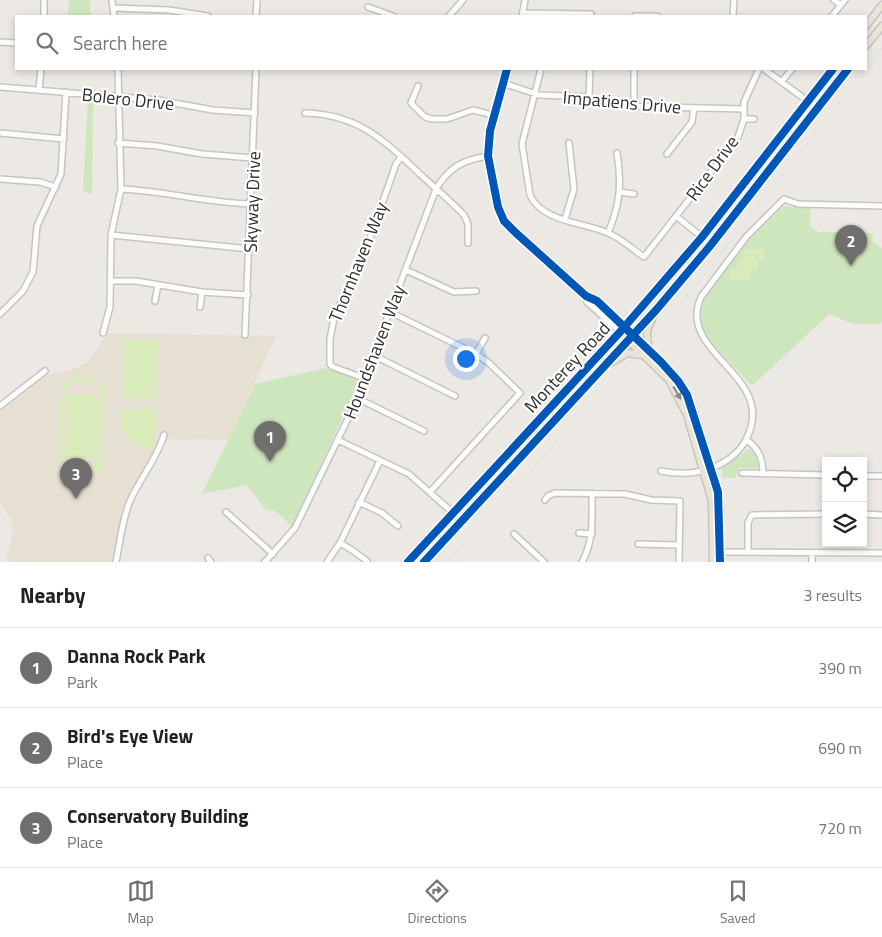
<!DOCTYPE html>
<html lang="en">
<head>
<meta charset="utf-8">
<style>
  :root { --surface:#fff; --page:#f6f6f6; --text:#202124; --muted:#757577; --line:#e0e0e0; --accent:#706f6e }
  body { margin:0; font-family:"Titillium Web",sans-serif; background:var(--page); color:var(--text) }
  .controls { position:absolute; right:15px; bottom:15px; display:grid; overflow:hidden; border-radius:0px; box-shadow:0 2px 8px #0003 }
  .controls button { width:45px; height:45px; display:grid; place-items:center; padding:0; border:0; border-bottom:1px solid var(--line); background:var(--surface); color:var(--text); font:25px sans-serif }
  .you { position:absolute; left:465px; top:358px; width:18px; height:18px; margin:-12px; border:4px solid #fff; border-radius:50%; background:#1a73e8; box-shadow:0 0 0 8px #1a73e833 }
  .badge { display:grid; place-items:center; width:32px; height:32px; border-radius:50%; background:var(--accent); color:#fff; font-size:16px; font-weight:700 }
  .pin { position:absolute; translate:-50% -41px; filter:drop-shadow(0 1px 2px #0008) }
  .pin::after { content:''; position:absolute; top:26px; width:18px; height:15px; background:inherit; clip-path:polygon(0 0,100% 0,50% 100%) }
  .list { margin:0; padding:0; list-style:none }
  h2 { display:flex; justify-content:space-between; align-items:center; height:65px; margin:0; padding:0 20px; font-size:21px }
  h2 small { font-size:16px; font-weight:400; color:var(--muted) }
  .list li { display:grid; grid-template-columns:32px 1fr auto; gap:15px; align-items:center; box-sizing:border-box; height:80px; padding:0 20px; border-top:1px solid var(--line) }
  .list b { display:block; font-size:19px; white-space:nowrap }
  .list p { margin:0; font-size:16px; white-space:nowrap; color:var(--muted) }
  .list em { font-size:16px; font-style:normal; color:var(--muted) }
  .icon { flex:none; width:28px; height:28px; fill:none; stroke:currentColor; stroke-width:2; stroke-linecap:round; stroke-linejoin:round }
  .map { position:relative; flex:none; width:882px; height:562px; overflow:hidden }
  .search { position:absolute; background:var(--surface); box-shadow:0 2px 8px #0003; left:15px; right:15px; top:15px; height:55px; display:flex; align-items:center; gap:12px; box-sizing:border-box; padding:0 18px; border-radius:0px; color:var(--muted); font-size:19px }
  .sheet { height:305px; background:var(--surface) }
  nav { display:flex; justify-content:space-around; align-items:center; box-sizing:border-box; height:70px; border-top:1px solid var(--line); background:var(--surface); font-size:14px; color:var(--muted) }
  nav a { display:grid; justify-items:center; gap:2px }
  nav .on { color:var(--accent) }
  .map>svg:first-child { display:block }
</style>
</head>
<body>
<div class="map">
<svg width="882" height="562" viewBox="0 0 882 562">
  <rect width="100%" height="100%" fill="#ece8e4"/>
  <path fill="#e6e0d3" d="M107,333l169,3 -48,104 -69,-1 -6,15 -30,54 -11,54h-106l7,-33 -2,-10 -11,-15v-91l47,-38 24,-5 17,-8z"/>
  <path fill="#cee6be" d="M69,0h21l1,16h-23z
    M88,99l5,1 -1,94 -9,-3z
    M780,206l31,1 -1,19 8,6 52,1 3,2v7l9,6v73l-1,3h-28l-24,-10 -77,72 -48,-51 -5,-15 1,-16 57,-78z
    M326,368l29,11 3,6 -66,141 -17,-15 -9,-1 -19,-25 -45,9 53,-110z
    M749,449c6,2 11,14 8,20l-18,-1 -4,10h-13v-10z"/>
  <path fill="#d9eabb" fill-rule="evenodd" d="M744,249h20v11h-6v10h-7l-1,10h-20v-10h7v-11h6z
    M124,339l34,1v58h-34z
    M77,376c15,-2 26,5 29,20l-3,76h-4l-1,-3 -14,8 -17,-5 -9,-15 2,-59 5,-14zM87,380c7,2 12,6 14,13 3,11 1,62 -5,72l-28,-1 11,8 2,-4 -1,5c-27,-4 -16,-54 -15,-75 2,-12 10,-19 22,-18z
    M70,394l30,3 -2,61 -34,-1 3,-61z
    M153,408l3,4 -1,34 -8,4c-19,-11 -28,-15 -27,-39z"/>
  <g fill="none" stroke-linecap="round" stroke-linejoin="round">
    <defs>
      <path id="minor" d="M44,0v16
        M112,0l2,16
        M834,0l7,5
        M368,7l25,9
        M113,8l56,2 39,6
        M523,13l68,1v2
        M256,16l1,-16
        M449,16l14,-16
        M522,16l3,-16
        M635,16h22
        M733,16l1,-16
        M832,16l13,-16
        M0,42l16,1
        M507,69l-17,62 -2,25 13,59 15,18 23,22 47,41 11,5 28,26
        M541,69l-19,75 8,51c12,27 53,27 78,38 13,5 24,16 36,24l94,-120 6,-18v-17l15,-33
        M764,69l53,39
        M782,81l10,-12
        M503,83l36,12 50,2 34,9 120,3
        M418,86l-7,17 14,14 7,2h15l26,-9 20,5
        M0,87l157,13 56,10 42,3
        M39,90l2,-21
        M589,97l1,-28
        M634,106v-37
        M305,113c53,1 80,28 116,62 14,13 30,26 43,40l4,9v19
        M744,119h10
        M0,133l64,6
        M118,143l39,3 45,8 51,4
        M667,154l25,-32 2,-14
        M0,179l40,3 16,5
        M121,189c44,2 87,14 131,15
        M620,192l14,2
        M677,217l25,20
        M565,219l9,-30 -5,-46
        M608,233c12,-28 14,-50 9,-80
        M111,235l139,14
        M406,270l48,22 22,-1
        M111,281h25l66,11 46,3
        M586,296l1,6 33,30
        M155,301l3,-16
        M200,307l2,-15
        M390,312l86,42 13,9 31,30 -90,99
        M0,314l23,-23 10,-19 4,-46 24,-52 5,-82
        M103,333l7,-26 1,-72 10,-46 -3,-120
        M245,335l11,-266
        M476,354l9,-16
        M373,355l82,41
        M364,378l-31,-11 -3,-3v-25l4,-21 34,-74 28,-80 5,-7
        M357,398l67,33
        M0,406l45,-35
        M338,440l71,34 52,46
        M747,440c12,9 16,19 16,34
        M661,471c25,5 49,2 69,-13 12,-9 17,-18 21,-31 15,-55 -74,-76 -50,-130l45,-60 38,-38 14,5 84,2
        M742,473l84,2
        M863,476h19
        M545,500l3,-4 7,-3 70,1 26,6 29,1 -1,61
        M359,502l23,11 16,13
        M226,512l47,42
        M863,514l19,1
        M579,533l13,1
        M514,534l30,28
        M340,543l12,7 15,11
        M638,544l41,1
        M720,552l162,1
        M748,552v-30l4,-7 74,-1
        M812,553v9
        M208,558l3,4
        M116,562c4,-20 6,-42 14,-61 10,-23 27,-42 34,-66
        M265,562l30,-34 58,-120 83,-219c13,-22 27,-29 52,-33
        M327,562l13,-19 40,-82
        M582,562c12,-21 10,-45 10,-69"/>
      <path id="major" d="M866,26l16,-21
        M866,46l16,-20
        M625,327l53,54 16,31 24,80 2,70
        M620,332l49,48 18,35 25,86 1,61
        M648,349l-1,-18 6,-15
        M611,363l16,-10 15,2
        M408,562l212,-230 82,-95 131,-168
        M424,562l233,-253 53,-63 138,-177"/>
    </defs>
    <use href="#minor" stroke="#c5c4c5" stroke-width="8"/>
    <use href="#major" stroke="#c6c5c4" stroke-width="9"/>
    <use href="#minor" stroke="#fcfcfb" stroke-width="5"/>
    <use href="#major" stroke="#e8e4d6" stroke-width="6"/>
    <path stroke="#dfdfe1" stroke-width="1" d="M447,562l204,-223 54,-65 177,-226"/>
    <defs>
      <path id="cycleway" d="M507,69l-17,62 -2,25 10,51 6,14 12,12 70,63 11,5 64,61 17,19 9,14 31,97 2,70
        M408,562l212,-230 82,-95 131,-168
        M424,562l233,-253 53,-63 138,-177"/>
    </defs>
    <use href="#cycleway" stroke="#fff" stroke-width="11"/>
    <use href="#cycleway" stroke="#0057b8" stroke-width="8"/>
  </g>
  <defs><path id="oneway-solid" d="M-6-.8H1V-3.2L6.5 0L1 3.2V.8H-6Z" transform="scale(1.25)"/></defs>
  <use fill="#8b8982" href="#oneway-solid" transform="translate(677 393) rotate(60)"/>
  <g text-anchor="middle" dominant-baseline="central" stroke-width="4.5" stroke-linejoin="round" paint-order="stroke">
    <g font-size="18" fill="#2e2e2e" stroke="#fff">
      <text transform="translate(128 99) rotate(6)">Bolero Drive</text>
      <text transform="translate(622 102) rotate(5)">Impatiens Drive</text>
      <text transform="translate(712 168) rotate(-54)">Rice Drive</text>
      <text transform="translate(252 202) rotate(-88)">Skyway Drive</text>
      <text transform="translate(358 262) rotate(-68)">Thornhaven Way</text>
      <text transform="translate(374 352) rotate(-69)">Houndshaven Way</text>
      <text transform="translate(567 367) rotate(-47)">Monterey Road</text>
    </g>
  </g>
</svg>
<div class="controls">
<button><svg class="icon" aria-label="locate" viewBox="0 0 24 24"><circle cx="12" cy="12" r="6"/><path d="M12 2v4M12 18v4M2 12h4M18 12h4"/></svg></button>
<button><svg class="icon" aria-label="layers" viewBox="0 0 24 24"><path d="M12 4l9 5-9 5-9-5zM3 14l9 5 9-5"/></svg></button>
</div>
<div class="you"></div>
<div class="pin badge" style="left:270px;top:462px">1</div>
<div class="pin badge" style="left:851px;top:266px">2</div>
<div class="pin badge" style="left:76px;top:499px">3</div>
<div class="search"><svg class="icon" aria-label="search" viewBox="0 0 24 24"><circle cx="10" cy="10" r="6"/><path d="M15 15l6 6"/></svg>Search here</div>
</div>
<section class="sheet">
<h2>Nearby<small>3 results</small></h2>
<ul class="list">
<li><span class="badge">1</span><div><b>Danna Rock Park</b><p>Park</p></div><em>390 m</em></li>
<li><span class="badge">2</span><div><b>Bird's Eye View</b><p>Place</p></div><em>690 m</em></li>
<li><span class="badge">3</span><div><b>Conservatory Building</b><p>Place</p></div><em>720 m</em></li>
</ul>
</section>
<nav>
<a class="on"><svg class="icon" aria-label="map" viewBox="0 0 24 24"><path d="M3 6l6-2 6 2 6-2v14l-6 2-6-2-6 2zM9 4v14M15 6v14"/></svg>Map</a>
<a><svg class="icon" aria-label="directions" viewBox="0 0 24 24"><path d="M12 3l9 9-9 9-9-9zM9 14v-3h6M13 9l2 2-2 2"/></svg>Directions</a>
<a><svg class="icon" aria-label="saved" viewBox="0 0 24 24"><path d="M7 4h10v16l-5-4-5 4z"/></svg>Saved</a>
</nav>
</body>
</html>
